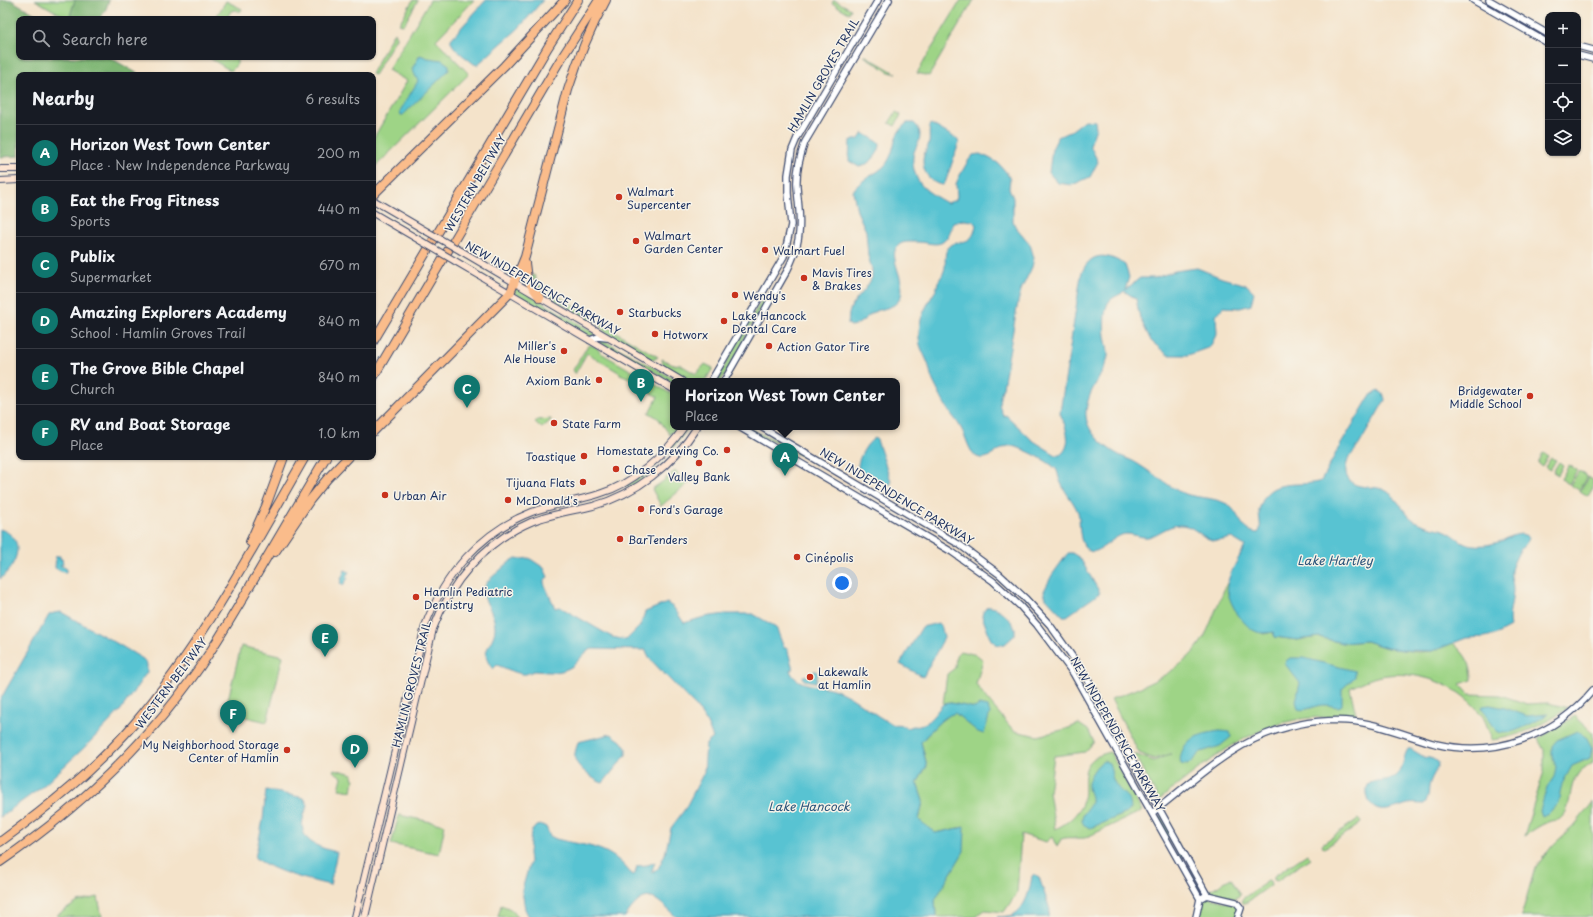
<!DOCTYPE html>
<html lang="en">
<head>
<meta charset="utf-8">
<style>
  :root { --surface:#171b24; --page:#20242c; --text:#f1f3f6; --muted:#9ea1a6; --line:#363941; --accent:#0f766e }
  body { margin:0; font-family:"Playpen Sans",sans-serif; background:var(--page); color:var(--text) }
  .controls { position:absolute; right:12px; top:12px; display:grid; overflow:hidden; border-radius:8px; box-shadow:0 1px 3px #0004 }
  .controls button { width:36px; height:36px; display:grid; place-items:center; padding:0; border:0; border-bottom:1px solid var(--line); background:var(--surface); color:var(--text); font:20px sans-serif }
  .you { position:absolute; left:842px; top:583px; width:14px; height:14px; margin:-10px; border:3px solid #fff; border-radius:50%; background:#1a73e8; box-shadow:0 0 0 6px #1a73e833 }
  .badge { display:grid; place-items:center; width:26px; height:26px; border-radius:50%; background:var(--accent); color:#fff; font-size:13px; font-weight:700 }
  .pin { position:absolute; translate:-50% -33px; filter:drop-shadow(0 1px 2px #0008) }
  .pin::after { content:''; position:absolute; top:21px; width:14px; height:12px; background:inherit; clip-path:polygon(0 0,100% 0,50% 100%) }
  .popup { position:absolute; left:670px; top:378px; width:230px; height:52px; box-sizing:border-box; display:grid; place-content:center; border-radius:8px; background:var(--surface); filter:drop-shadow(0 1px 3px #0005); font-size:13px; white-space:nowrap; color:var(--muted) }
  .popup b { font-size:15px; color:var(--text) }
  .popup::after { content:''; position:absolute; left:50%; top:100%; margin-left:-8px; border:8px solid transparent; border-top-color:var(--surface) }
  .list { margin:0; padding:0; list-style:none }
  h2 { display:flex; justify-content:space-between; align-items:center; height:52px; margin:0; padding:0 16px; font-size:17px }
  h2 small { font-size:13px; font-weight:400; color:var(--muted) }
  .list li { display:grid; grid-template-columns:26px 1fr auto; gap:12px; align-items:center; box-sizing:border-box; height:56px; padding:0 16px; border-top:1px solid var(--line) }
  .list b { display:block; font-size:15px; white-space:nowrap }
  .list p { margin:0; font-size:13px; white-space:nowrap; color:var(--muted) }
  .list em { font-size:13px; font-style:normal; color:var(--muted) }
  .icon { flex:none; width:22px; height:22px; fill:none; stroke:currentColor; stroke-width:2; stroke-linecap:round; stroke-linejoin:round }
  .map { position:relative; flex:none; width:1593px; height:917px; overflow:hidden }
  .search { position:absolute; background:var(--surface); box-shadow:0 1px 3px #0004; left:16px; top:16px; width:360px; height:44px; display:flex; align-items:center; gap:10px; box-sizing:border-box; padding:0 14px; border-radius:8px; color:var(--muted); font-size:15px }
  .panel { position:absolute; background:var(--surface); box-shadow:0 1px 3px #0004; left:16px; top:72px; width:360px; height:388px; border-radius:8px }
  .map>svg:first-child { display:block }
</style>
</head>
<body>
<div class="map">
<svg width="1593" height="917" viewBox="0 0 1593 917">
  <rect width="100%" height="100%" fill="#f7f3e8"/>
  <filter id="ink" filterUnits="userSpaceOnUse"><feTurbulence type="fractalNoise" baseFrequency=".025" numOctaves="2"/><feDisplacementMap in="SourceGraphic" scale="8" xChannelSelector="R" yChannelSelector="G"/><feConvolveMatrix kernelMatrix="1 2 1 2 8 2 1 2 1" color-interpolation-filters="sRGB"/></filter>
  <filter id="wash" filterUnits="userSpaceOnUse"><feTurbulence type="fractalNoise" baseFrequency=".012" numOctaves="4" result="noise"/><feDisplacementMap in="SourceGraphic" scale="16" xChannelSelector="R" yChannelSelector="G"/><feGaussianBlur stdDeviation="0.9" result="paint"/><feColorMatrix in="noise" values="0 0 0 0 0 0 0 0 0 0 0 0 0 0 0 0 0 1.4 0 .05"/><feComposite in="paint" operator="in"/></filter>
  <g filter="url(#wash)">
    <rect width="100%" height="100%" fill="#f4e3ca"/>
    <path fill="#9ed486" stroke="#5c8272" d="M35,0h40l-6,19z
      M413,0h5l-13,23 -2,2 -4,-1z
      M430,0h44l-38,40 33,34 -96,95v-30l34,-58 -19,-11z
      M834,0l17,9 -2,4 -17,-10z
      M961,0h13l-45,76 -12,-3z
      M226,1l16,8 -2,3 -4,-2 -5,1 -5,8h-11z
      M394,32l2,4v2l-20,34 -2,3 -3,-1z
      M864,56h2l31,18 -8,-2z
      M208,57h29v7l-6,7z
      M896,112l5,3 -6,11 -6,-3z
      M534,275l2,5 5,6 55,33 -9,3 -6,-4 -7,-7 -38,-22 -7,-12z
      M518,288l80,47 -9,1 -73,-42 -2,-2 1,-3z
      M765,298v3l-21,37 -3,9 -20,34h-5c16,-27 30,-55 46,-82z
      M601,322l13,9 44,26 -3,2h-4l-46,-27 -4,-5z
      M602,339c25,15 50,27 76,42h-5v2l-46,-27 -10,-3 -18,-11v-2z
      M590,345l6,2 5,6 72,42v32h7l-6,6 -2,-1 -2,3 -12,-17 -10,-6 1,1 9,-16 -15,-9 1,-2 -10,-7 -2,2h-1l1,-2 -12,-5v-1l-33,-20 -12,21 -2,-4 14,-23z
      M662,359l11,6 6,-1 17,10 9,-10 8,4 -8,13h-16l-24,-14 -2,-3z
      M537,420l14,-1v1l-9,8 -7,-6z
      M686,427h3l-17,22 -14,13 -7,12 -23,14h-2l3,-2 -3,1v-1l29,-21z
      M743,427c7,0 12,5 18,7 14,6 32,10 42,21l-2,1 -24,-14 -19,-6z
      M1543,453l5,3 -6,10 -4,-3z
      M1551,458l5,2 -6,10 -5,-3z
      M1559,462l4,3 -5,10 -5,-3z
      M1569,465l8,5 -8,14 -8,-5z
      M675,471l6,6 10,4 -30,25 -9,-17 10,-7z
      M1579,471l8,5 -8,14 -9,-5z
      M1588,477l5,3v8l-5,8 -8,-5z
      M1227,583l1,11 36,40 9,-2 2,5 22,3 22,-3 23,6 24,-2 21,7 31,4 15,-1 20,-8c12,11 19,20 19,37l-12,4 9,10 31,1 27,9 21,-1 20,5c-24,17 -47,28 -76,32 -3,-7 -5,-16 -9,-23 -20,-30 -60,-46 -95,-42 -14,1 -25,7 -38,13l6,27c-20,3 -41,1 -61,5 -54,11 -94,47 -136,80l-25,-46 20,7 17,-7 -17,5 -15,-6 -28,-54c38,-15 80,-30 97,-70 7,-16 12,-31 19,-46z
      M241,646l42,10 -16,66 -42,-10z
      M960,651l17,4 6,5 -7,24 10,14 28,33 24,5 28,-7 13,-5 9,6 6,12 -9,10 -31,4 -5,36 6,37c12,-5 24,-15 28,-28 5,-12 -3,-28 7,-39 5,-6 13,-8 20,-10l32,59 -57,27c-10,1 -14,-2 -24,1l-4,8 -5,-10 -6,5 -25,-8 -4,59 -13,19 -19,-2 -10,7h-39l-1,-17 29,-73 -29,6 -16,-13 4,-19 -6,-18 10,-17 -6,-24 16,-18 11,-9 7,-2 9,7 11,-12 -24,-5 -8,1 4,-30 8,-6 1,-13z
      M1575,716l18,17v30c-5,3 -12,6 -15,11 -11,14 -5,33 -16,43 -4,5 -8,2 -14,5 -8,3 -16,9 -24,14l20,-65v-21l-6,-11z
      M334,769l19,5 -1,4 2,1 -2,12 -13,-2 3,-12 -9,-6z
      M1593,802v115h-72l14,-49 18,-23 21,-19z
      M399,815l46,10 -6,29 -48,-10z
      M1161,816l22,40 -3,2 -23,-40z
      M1358,819l3,3 -1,2 -35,24 -2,-1 -1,-3z
      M1307,854l3,4 -33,23 -3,-1v-4z
      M1188,869h2l12,22 -3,2 -12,-23z
      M1231,878l9,17 -5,4 -5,-2 -23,-5z
      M1268,881h2l1,4 -25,18h-3l-1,-4z
      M98,897l4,20h-42l-3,-2 21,-13z
      M1207,897l27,7 4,4 -2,9h-38l5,-17z
      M501,905c8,3 12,4 16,12h-19z"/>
    <path fill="#7eb673" stroke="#4c7268" d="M0,0h11l33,19h-25v38h90l31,18h-121v81l-19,1z
      M75,0h34l-3,9 -7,10h-30z"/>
    <path fill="#58c3d2" stroke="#3a7998" d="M486,0h57l-24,28 -42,37 -3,-1c-7,-6 -24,-16 -23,-25z
      M420,55l8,3 14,2 7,5v5l-46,45h-2l-1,-4 18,-30 -6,-12z
      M1085,120l10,1 1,7 -6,17 8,17 -8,15 -18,8 -14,-2 -9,-10 3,-24 6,-12 13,-6z
      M907,123h7c11,10 4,19 0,29 -3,9 0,22 5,30 6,9 19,16 28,21l9,-3 1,-4 -1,-12 3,-7 9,-16 5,-6 7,-1 9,4 9,5 8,9 4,7 -1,9 4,10v23l2,5 15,18 4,14 -2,9 -11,23 -3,12 -15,85c-4,11 -6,19 1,29l2,-1 26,25 24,15h4c14,-10 5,-30 0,-42l21,-138c8,-23 25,-23 44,-10l4,12 -4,13 15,-12h15l20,-7 22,-3 25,10 25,7 7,7 -3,13 -11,3 -17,-1 -7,9 1,17 -7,14 -22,8h-20l-17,-14 -11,-23 -4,-19 -12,-8c-4,5 -12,5 -16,12 -4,8 -4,25 -3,33 1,8 5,17 2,24 -6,19 -19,30 -21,51 -2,19 17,35 33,44 6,3 13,5 19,9 14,9 27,19 40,27 15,8 34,5 49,13 13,8 13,28 31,29l2,-3c1,-7 -1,-13 -1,-19 0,-3 2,-6 3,-9 9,-25 39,-14 59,-21l17,-32 32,-53 7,-5c6,1 7,3 8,9 -9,15 -17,30 -26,45 -4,6 -10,11 -12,18 -2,7 -2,14 4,19 9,8 26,2 37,10 11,8 16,22 27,29 11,7 25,6 35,12 8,5 14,12 24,12 7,1 14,0 21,-2 11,-2 24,-15 34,-5 -2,6 -5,7 -9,12 -3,5 -5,10 -7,14 -5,12 0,15 0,25 0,13 -6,25 -3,38l-13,7 -12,3 -19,1 -33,13 -30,-1 -16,-2 -21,-7 -24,2 -23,-6 -22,3 -22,-3 -2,-5c-6,1 -12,2 -18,-1 -13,-6 -31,-34 -27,-49 2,-11 12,-25 17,-36l-13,-8c-6,1 -13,4 -20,2 -12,-3 -19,-16 -33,-15 -13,1 -21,10 -31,12 -6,1 -14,-3 -21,-3 -13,-1 -29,24 -39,16 -11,-8 -7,-26 -10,-38 -5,-12 -15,-21 -19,-34 -1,-3 -1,-6 -3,-9 -6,-7 -39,-25 -48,-23 -11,3 -19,16 -31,11 -8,-4 -11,-21 -16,-29 -3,-6 -8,-11 -12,-17 -6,-9 -11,-20 -16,-30 -3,-6 -3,-14 -6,-20 -3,-7 -8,-15 -8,-23 -1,-18 6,-30 15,-45 3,-3 3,-7 4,-11 2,-4 5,-7 6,-11 3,-7 -1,-17 4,-23 10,-12 24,2 28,-23l-3,-4 -9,-1 -11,3c-9,31 -18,18 -42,19 -4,0 -9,0 -12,3 -16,11 17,45 -5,60 -7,4 -16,4 -23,9 -7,5 -11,11 -20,12l-3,-2 1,-11 3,-8 14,-17 6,-10v-9l-4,-13 -2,-25 -9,-20 -4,-20c8,-13 24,-16 33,-27 11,-15 5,-29 21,-41z
      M931,124l26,15 2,4 -14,40 -2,2c-14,-1 -23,-17 -19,-30 1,-4 4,-8 5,-12 1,-6 -1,-13 2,-19z
      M863,133l17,10c1,10 -11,22 -21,24l-10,-6 1,-20 9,-2z
      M875,438l2,2 14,41v3l-6,1 -25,-14 -2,-5c0,-8 10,-25 17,-28z
      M0,529c27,9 18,35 0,50z
      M1068,553h4l8,5 20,35 -33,23h-4l-17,-18 -2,-7 8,-16z
      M56,556h4v3h2l1,5 -3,1 7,4 -2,4 -10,-5z
      M516,558l6,1 7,-1 15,10 4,9 -4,3v3l11,25 5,-1 52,30 14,3 14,-14 5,-14 22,-9 7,5 10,15 20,-6 22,-3h27l23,13 8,21h3l6,21 -3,1c5,17 30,15 43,19 20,6 41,27 61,36l10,1 4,2 5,-2c13,3 22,-13 30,-22l8,-1 24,5 4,-3 8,2 3,6 -6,21 -6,-2 -23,-19c-14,4 -24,18 -34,29l6,24 -10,17 6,18 -4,19 16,13 30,-6 -1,24 -29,49 1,17h-260c-22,-21 -30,-31 -51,0h-96l-4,-8 -3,-19 8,-28 -1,-9 2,-21 5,-6 6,-1 4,2 4,9 6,3c33,8 54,6 76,36l3,-1 2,-8 11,-1 7,-3 -4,11 7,-4 7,-15 6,-26 14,-19 19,-37 2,-28 7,-6 -7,-17 -9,-13 -48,-50 -3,-8 -54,-1c-9,3 -13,13 -21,18 -12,7 -22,5 -36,4 -4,0 -8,4 -12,3 -8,-1 -18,-6 -26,-9l-4,4c-17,-20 3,-24 2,-43 -2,-24 -26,-32 2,-53 7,-6 11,-11 19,-15z
      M345,570l4,2 -3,4 2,2 -5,7 -3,-2 2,-3 -1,-1z
      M987,607c10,-2 24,12 28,21v7l-10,9 -8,1 -6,-5 -9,-24 1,-4z
      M61,612l57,32 25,15 4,5v8l-27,39 -32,33 -46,43 -42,30v-117l49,-85 5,-2z
      M938,623l4,5 2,10 -21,39 -23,-13 22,-37z
      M1290,658h14l51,13v6l-13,12v16c-5,4 -10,0 -16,0 -9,-1 -20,7 -28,4l-2,-8 4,-18 -15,-19 1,-3z
      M815,670l3,3 -2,9 -12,-2 -1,-4 9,-1z
      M1490,705l15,3 22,8 21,-2c-9,6 -41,25 -51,17 -4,-4 -11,-18 -15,-23l1,-2z
      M1219,731l11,1 1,5 -11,9 -19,6 -11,11 -3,2 -6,-1c-1,-4 -1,-5 0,-9 5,-19 22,-21 38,-24z
      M1577,731l10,7 5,10 -2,10 -18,8 -10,18 -4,19 -10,11 -6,3 -2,-6 7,-24 7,-10 2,-10 -4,-12v-9l5,-6z
      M611,734l10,7 5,7v7l-23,28c-7,-1 -28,-17 -28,-25 -1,-5 2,-11 3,-16z
      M1408,749h3l13,8 10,2 4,3c0,8 -6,13 -8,21 -3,7 1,14 -6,21 -5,0 -11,-1 -16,0 -12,3 -31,14 -39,-3 -2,-5 -3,-11 -1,-16 6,-7 21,-2 29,-10 7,-7 6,-19 11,-26z
      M1104,761l5,2c3,8 2,15 7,22 6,10 14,10 15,23l-4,5 -37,15 -6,-3 -2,-4c0,-8 7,-12 9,-19 1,-7 -3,-10 -3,-16 -1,-7 9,-23 16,-25z
      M266,790l38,8 4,7c-15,31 2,41 29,47l-7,33c-25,-6 -52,-12 -75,-27l8,-38z
      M1034,874l5,3 11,33 -1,7h-52c5,-1 11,0 16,-2 13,-7 17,-26 19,-39z"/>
  </g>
  <g filter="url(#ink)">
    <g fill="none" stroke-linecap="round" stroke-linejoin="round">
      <defs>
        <path id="tertiary" d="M1473,0l75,43
          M1489,0l59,34
          M1578,46l15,4
          M1578,55l15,4
          M590,340l8,-3 9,1
          M711,381l73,-125 7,-31 -3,-32v-18l4,-25 5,-12 81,-138
          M724,381l63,-110c6,-12 11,-25 12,-38 2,-16 -1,-30 -2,-46 -1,-15 3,-31 8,-45l84,-142
          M739,427l213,125 41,29 27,25 17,19 36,48 127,226
          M761,427l199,118 39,29 27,25 24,26 34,48 123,222
          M1152,813c43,-33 82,-73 136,-86 25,-7 56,-9 81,-3 23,5 45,14 67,20 59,14 119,-8 157,-54
          M1196,917l4,-18 7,-4 29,7 5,6 -3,9"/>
        <path id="secondary" d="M0,169h19
          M0,181l19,-1
          M373,200l53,31
          M373,213l48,28
          M461,251l221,130
          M455,261l218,128
          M355,917l70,-291c19,-51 55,-94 107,-114 22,-8 45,-11 67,-18 34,-10 65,-38 85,-67
          M365,917l68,-288c18,-47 51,-87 98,-107 20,-8 41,-11 62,-16 43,-12 80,-41 104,-79"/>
        <path id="motorway" d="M373,195l131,-129 61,-66
          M525,263l2,16 13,19
          M373,342l175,-295 30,-47
          M373,378l186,-316 40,-62
          M373,432l137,-139 15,-36 43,-167c10,-32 22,-61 38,-90
          M250,542l16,-36 18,-49
          M275,552l35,-52 17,-21 21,-22
          M0,842c48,-35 94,-72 134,-118 68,-79 119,-177 171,-267
          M0,862c84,-57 154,-125 210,-210 19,-29 36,-59 53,-88 21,-36 42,-72 63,-107"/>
      </defs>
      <use href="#tertiary" stroke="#3c4a6e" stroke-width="8"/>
      <use href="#secondary" stroke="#3c4a6e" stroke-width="8"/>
      <use href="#motorway" stroke="#3c4a6e" stroke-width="10"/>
      <use href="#tertiary" stroke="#fff" stroke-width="5.5"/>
      <use href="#secondary" stroke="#fde4d1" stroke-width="6"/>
      <use href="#motorway" stroke="#fabc8b" stroke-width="8"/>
      <defs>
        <path id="secondary-bridge" d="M426,231l35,20
          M421,241l34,20"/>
      </defs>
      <use href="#secondary-bridge" stroke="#3c4a6e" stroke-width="8" stroke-linecap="butt"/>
      <use href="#secondary-bridge" stroke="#fde4d1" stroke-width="6"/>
    </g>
  </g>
  <g fill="#c8321e" stroke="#f7f3e8" stroke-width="1.5">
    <circle cx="619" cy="197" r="4"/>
    <circle cx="636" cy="241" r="4"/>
    <circle cx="765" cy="250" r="4"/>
    <circle cx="804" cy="278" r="4"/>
    <circle cx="735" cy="295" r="4"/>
    <circle cx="620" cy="312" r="4"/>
    <circle cx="724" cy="321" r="4"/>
    <circle cx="655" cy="334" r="4"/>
    <circle cx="769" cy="346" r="4"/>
    <circle cx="564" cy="351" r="4"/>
    <circle cx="599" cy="380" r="4"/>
    <circle cx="1530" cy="396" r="4"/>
    <circle cx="554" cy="423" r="4"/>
    <circle cx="727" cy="450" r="4"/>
    <circle cx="584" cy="456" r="4"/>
    <circle cx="699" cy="463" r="4"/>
    <circle cx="616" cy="469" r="4"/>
    <circle cx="583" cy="482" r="4"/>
    <circle cx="385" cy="495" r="4"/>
    <circle cx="508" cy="500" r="4"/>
    <circle cx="641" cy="509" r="4"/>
    <circle cx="620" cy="539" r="4"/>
    <circle cx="797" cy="557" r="4"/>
    <circle cx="416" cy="597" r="4"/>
    <circle cx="810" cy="677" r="4"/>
    <circle cx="287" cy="750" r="4"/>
  </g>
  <g text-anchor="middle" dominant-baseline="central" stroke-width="3" stroke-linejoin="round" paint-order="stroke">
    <g font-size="11" fill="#1b2f5e" stroke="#f7f3e8">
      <text transform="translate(823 75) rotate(-60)">HAMLIN GROVES TRAIL</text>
      <text transform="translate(475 183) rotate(-60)">WESTERN BELTWAY</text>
      <text transform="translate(543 288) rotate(30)">NEW INDEPENDENCE PARKWAY</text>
      <text transform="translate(897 496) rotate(31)">NEW INDEPENDENCE PARKWAY</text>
      <text transform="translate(171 683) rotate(-53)">WESTERN BELTWAY</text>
      <text transform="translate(411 684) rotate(-76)">HAMLIN GROVES TRAIL</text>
      <text transform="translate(1118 734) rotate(60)">NEW INDEPENDENCE PARKWAY</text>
    </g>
    <g font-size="11" fill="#1b2f5e" stroke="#f7f3e8" text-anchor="start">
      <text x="627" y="191">Walmart<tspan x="627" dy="13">Supercenter</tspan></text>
      <text x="644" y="235">Walmart<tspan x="644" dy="13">Garden Center</tspan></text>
      <text x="773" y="250">Walmart Fuel</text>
      <text x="812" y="272">Mavis Tires<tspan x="812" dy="13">&amp; Brakes</tspan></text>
      <text x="743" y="295">Wendy's</text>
      <text x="628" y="312">Starbucks</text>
      <text x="732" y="315">Lake Hancock<tspan x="732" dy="13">Dental Care</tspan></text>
      <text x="663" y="334">Hotworx</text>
      <text x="556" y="345" text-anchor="end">Miller's<tspan x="556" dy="13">Ale House</tspan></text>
      <text x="777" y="346">Action Gator Tire</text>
      <text x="591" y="380" text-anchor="end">Axiom Bank</text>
      <text x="1522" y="390" text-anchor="end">Bridgewater<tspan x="1522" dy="13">Middle School</tspan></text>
      <text x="562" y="423">State Farm</text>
      <text x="719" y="450" text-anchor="end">Homestate Brewing Co.</text>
      <text x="576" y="456" text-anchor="end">Toastique</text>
      <text x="624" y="469">Chase</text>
      <text x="699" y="476" text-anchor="middle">Valley Bank</text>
      <text x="575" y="482" text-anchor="end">Tijuana Flats</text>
      <text x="393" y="495">Urban Air</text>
      <text x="516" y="500">McDonald's</text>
      <text x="649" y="509">Ford's Garage</text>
      <text x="628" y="539">BarTenders</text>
      <text x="805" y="557">Cinépolis</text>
      <text x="424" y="591">Hamlin Pediatric<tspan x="424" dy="13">Dentistry</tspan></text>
      <text x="818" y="671">Lakewalk<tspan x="818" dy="13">at Hamlin</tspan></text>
      <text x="279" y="744" text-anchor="end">My Neighborhood Storage<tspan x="279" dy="13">Center of Hamlin</tspan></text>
    </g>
    <g font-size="12" font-style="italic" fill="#2a547b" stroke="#f7f3e8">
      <text x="1335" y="560">Lake Hartley</text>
      <text x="809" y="806">Lake Hancock</text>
    </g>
  </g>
</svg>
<div class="controls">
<button>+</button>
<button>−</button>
<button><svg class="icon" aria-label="locate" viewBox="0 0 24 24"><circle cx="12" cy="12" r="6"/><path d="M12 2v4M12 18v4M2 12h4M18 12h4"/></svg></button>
<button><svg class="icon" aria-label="layers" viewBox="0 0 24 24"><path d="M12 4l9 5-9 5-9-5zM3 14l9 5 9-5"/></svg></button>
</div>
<div class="you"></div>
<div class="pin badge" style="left:785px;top:476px">A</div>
<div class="popup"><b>Horizon West Town Center</b>Place</div>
<div class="pin badge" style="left:641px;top:402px">B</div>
<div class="pin badge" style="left:467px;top:408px">C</div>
<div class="pin badge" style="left:355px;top:768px">D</div>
<div class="pin badge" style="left:325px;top:657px">E</div>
<div class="pin badge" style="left:233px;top:733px">F</div>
<div class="search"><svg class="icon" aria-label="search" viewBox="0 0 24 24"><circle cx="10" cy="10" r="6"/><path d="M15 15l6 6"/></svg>Search here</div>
<section class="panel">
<h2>Nearby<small>6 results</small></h2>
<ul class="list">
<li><span class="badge">A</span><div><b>Horizon West Town Center</b><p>Place · New Independence Parkway</p></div><em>200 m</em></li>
<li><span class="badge">B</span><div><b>Eat the Frog Fitness</b><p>Sports</p></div><em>440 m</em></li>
<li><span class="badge">C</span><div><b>Publix</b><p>Supermarket</p></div><em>670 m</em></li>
<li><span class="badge">D</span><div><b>Amazing Explorers Academy</b><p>School · Hamlin Groves Trail</p></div><em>840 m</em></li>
<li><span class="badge">E</span><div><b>The Grove Bible Chapel</b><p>Church</p></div><em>840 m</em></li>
<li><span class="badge">F</span><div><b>RV and Boat Storage</b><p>Place</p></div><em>1.0 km</em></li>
</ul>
</section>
</div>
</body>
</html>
